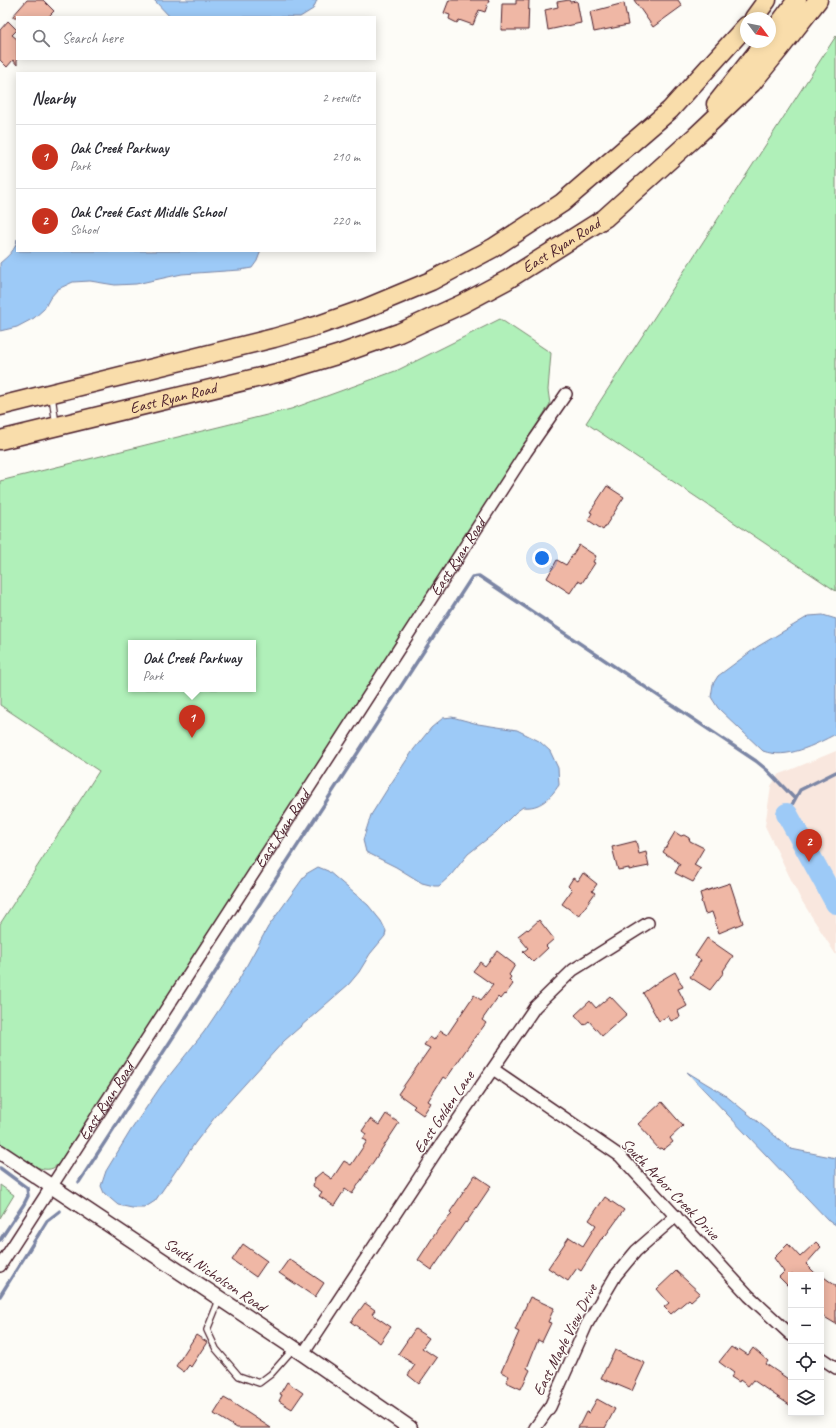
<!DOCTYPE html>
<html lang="en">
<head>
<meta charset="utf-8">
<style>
  :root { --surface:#fff; --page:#f7f7f7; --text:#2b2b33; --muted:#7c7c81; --line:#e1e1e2; --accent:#c8321e }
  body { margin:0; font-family:Caveat,sans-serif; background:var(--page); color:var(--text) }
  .controls { position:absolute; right:12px; bottom:12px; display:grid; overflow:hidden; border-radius:0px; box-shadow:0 2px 10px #0003 }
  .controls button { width:36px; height:36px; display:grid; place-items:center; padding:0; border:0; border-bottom:1px solid var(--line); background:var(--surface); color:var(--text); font:20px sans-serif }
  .compass { position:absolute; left:740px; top:12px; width:36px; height:36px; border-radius:50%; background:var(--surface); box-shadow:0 2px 10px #0003; rotate:122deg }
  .you { position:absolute; left:542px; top:558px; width:14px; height:14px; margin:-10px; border:3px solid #fff; border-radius:50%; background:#1a73e8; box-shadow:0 0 0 6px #1a73e833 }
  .badge { display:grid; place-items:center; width:26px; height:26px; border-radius:50%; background:var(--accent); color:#fff; font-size:13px; font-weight:700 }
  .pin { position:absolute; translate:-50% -33px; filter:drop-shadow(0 1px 2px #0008) }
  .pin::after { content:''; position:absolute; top:21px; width:14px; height:12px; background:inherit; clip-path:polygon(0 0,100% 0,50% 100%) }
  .popup { position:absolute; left:128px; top:640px; width:128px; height:52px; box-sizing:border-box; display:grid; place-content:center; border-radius:0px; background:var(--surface); filter:drop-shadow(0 1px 3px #0005); font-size:13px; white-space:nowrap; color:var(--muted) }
  .popup b { font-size:15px; color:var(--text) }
  .popup::after { content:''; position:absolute; left:50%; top:100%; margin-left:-8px; border:8px solid transparent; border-top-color:var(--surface) }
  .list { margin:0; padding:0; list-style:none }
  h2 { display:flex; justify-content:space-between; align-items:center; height:52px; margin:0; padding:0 16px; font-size:17px }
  h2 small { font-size:13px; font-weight:400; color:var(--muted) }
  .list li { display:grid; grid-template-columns:26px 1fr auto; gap:12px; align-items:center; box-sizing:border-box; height:64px; padding:0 16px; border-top:1px solid var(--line) }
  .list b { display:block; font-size:15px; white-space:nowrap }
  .list p { margin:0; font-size:13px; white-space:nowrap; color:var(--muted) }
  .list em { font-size:13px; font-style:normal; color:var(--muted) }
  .icon { flex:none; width:22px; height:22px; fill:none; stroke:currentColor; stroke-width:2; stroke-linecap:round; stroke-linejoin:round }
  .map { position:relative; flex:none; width:836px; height:1428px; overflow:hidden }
  .search { position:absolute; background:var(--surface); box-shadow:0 2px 10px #0003; left:16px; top:16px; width:360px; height:44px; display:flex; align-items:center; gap:10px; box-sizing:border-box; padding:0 14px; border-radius:0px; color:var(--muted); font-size:15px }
  .panel { position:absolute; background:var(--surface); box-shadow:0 2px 10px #0003; left:16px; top:72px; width:360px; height:180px; border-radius:0px }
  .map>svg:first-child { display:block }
</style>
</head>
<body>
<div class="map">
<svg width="836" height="1428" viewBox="0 0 836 1428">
  <rect width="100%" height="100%" fill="#fdfcf7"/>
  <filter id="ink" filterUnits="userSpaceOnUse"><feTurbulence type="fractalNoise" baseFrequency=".025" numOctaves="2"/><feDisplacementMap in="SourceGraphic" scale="8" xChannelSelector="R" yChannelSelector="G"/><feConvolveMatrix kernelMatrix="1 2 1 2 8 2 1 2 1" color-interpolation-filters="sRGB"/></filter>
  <g filter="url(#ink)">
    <path fill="#f9e7de" d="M836,751v204l-36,-57 -35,-72 6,-40 7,-11z"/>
    <path fill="#b0f0b9" stroke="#7d8872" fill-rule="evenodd" d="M836,36v555l-250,-168z
      M500,319l51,34 -3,37 2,14 -490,758c-2,2 -5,5 -7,6 -14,7 -41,-16 -53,-23v-221l99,-153 -99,-66v-224l291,-72 107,-39zM131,643h122v46h-122z
      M0,1185l14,10 -14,23z"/>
    <path fill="#9dcaf7" stroke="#7c86a5" d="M154,0h163l-4,9 -13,8h-130z
      M17,239v12h243v2l-3,8 -5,7 -12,2 -58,4 -46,10 -21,1 -25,-4 -17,1 -15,7 -8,9 -6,11 -10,9 -17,9 -17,4v-68c8,-7 16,-13 17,-24z
      M823,615l13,4v115c-22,11 -49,26 -73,17l-45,-43 -7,-11 2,-13 5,-8 39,-29 52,-31z
      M452,717l26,7 39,6 22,11 11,10 8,17 1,17c-9,13 -19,24 -36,22l-7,5 -20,20 -28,22 -17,21 -12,11h-5l-12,-3 -26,-16 -30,-15 -3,-12 8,-25 17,-27 26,-39 17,-21 12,-10z
      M318,867l10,4 40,34 13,16 5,10 -1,5 -15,18 -11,18 -10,12 -65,57 -69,76 -20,26 -40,58 -11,7h-12l-14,-3 -14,-12 -3,-7 5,-15 25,-41 30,-44 43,-54 33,-49 31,-56 38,-53z
      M687,1072l38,23 66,54 45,9v67l-8,-5z"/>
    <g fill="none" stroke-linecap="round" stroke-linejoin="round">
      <path stroke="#7c86a5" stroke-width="3.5" d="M787,814l13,-24 36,-18
        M0,1168l27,20 1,8 -4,8 -24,36
        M79,1182l393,-605 7,-1 277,185 11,9 28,29
        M0,1296l47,-75 13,-10"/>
      <path stroke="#9dcaf7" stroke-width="22" d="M787,814l49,89"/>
    </g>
    <path fill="#efb7a5" stroke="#4a1f2b" d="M27,0h16l11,11 -6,6h-36z
      M449,0h40l-4,12 -6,-2 -6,15 -14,-5 -2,3 -8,-4 1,-4 -6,-2z
      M516,0h13l-1,30h-27l1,-26h14z
      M569,0l1,2 7,-1 4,22 -33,7 -3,-20 13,-3 -1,-5z
      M634,0h44l4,6 -29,21z
      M624,3l4,22 -34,7 -4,-20z
      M8,21l9,9 -5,5 5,4v26l-4,-5 -6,7 -7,-7v-30z
      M607,486l17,11 -21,33 -15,-10 4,-7 -2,-1z
      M579,545l17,11 -3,6 2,1 -13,20 -4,-2 -8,12 -23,-15 10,-18 9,5z
      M675,832l6,4 3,-1 5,3 1,3 14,7 -10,17 7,4 -8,13 -18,-9 5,-9 -17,-12z
      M636,841l3,13 7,-2 3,14 -20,4v-2l-11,2 -6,-23z
      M583,873l14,11 -5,7 3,2 -16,23 -17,-12 10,-14 -4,-4 5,-8 5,3z
      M730,883l13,40 -24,10 -7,-21 -7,2 -4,-13 1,-1 -2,-7z
      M539,920l15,19 -8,7 2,2 -15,14 -10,-10 5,-4 -10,-12 9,-7 1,1z
      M707,938l26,18 -10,15 1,1 -14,18 -20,-13 11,-17 -6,-4z
      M497,951l18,14 -6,10 2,2 -2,3 4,4 -8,11 -1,-1 -4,5 -2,-2 -16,23 4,3 -8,11h-1l-31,45 -3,-2 -15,24 3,2 -8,12 -10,-7 2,-2 -17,-12 32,-46 -6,-3 6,-8 4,3 6,-9 7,4 27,-40 7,5 12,-15 -20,-14 7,-9 5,4z
      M675,972l8,15 -5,2 9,17 -9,5 2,6 -9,4 -3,-5 -9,5 -16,-28 15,-11z
      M610,996l17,18 -25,22 -13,-15 -5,4 -9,-10 15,-14 6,7z
      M662,1102l21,24 -13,12 3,4 -10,8 -2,-2 -2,1 -9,-10 1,-1 -13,-14z
      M386,1114l13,9 -47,71 -7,-5 -11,17 -15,-10 3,-4 -9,-6 2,-8 7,-6 10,7 12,-18 7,4 16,-24 -4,-2 3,-5 -4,-3 8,-12 9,6z
      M475,1175l16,11 -25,37 -1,-1 -33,48 -14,-10 21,-32 13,-14 -2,-2z
      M605,1197l19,13 -18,25 -4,4h-1l-20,32 -4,-3 -9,13 -20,-13 21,-31 14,9 13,-21 -7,-5z
      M816,1242l5,5 -15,17 11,11h-26v14l-12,-12 5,-5 -10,-14 14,-14 12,13z
      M243,1244l24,17 -11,16 -24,-17z
      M289,1259l35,24 -9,14 -36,-24z
      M676,1271l24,22 -9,8 -2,-2 -18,15 -7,-7 5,-4 -12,-14z
      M821,1275l15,11v38l-15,-9z
      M530,1297l24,11 -6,14 3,1 -9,19 -4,-2 -11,28 3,2 -9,19 -15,-7 3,-6 -8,-4 18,-40 -4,-2z
      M365,1303l10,7 -3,4 19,13 -11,16 -29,-21z
      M415,1329l14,9 -7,10 15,10 -18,26 -11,-9 7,-10 -17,-11z
      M196,1335l11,7 -16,25 -2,-2 -5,7 -8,-6z
      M731,1347l6,4 2,-2 9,6 5,-7 15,13 -2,3 25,17v25l-38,-26 -5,6 -8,-6 -1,2 -8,-5 3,-4 -15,-11z
      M615,1350l30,13 -13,28 -31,-13z
      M287,1382l16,11 -11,16 -13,-8 3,-6 -2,-1z
      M224,1398l7,4 40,26h-34l-23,-14z
      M597,1399l18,10 -10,19h-27l8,-16 3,1z"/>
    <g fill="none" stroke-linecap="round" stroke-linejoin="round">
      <defs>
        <path id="service" d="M52,396l4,29
          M220,1298l-13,32 9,19 23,27 20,7 12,-9 23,-26"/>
        <g id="minor">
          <path d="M493,1069l127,87 129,140 42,39"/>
          <path id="s1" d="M0,1266l526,-814 40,-58"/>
          <path d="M303,1354l135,-205 97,-142 38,-37 75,-47"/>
          <path d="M821,1358l15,10"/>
          <path d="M535,1428l15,-21 37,-83 29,-49 20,-24 40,-35"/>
        </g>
        <path id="tertiary" d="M0,1152l303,202 107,74"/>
        <g id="primary">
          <path d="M754,18l13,-18"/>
          <path d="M770,36l27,-36"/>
          <path d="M716,104l49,-62"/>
          <path d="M0,406l274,-68 45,-13 45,-16 67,-28 62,-33 69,-45 108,-93 76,-84"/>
          <path id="s2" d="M0,440l281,-68 59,-18 59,-21 63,-29 45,-24 98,-62 91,-82 56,-53 30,-37 36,-46"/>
        </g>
      </defs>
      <use href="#service" stroke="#4a1f2b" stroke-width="8"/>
      <use href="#minor" stroke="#4a1f2b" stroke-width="14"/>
      <use href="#tertiary" stroke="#4a1f2b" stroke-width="17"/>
      <use href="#primary" stroke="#4a1f2b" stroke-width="21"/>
      <use href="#service" stroke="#fdfcf7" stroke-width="5.5"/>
      <use href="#minor" stroke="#fdfcf7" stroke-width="11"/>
      <use href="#tertiary" stroke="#fdfcf7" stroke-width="14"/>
      <use href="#primary" stroke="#f9ddab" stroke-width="18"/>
    </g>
  </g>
  <g text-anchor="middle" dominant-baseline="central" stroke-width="3" stroke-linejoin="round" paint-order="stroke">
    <g font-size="16" fill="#4a1f2b" stroke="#fdfcf7">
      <text stroke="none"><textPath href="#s2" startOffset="598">East Ryan Road</textPath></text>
      <text stroke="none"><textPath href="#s2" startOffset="178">East Ryan Road</textPath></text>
      <text stroke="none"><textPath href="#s1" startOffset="844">East Ryan Road</textPath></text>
      <text stroke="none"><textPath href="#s1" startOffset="520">East Ryan Road</textPath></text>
      <text stroke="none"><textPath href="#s1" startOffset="196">East Ryan Road</textPath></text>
      <text transform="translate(444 1112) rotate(-56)">East Golden Lane</text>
      <text transform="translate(670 1189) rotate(46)">South Arbor Creek Drive</text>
      <text transform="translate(215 1275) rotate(34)">South Nicholson Road</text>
      <text transform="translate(565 1340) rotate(-63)">East Maple View Drive</text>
    </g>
  </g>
</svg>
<div class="controls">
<button>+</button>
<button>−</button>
<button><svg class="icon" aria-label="locate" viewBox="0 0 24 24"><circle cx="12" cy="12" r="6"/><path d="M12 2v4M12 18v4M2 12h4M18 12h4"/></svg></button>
<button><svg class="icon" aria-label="layers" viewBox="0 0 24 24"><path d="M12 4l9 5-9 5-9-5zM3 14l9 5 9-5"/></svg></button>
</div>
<svg class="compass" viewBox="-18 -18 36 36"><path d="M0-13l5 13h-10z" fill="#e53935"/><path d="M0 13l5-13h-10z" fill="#7c7c81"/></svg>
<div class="you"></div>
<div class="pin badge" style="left:192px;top:738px">1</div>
<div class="popup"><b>Oak Creek Parkway</b>Park</div>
<div class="pin badge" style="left:809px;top:862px">2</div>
<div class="search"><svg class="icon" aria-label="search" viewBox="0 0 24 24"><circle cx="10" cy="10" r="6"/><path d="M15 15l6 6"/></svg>Search here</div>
<section class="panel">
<h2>Nearby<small>2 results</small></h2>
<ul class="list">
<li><span class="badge">1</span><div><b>Oak Creek Parkway</b><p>Park</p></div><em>210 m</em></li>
<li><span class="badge">2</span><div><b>Oak Creek East Middle School</b><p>School</p></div><em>220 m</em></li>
</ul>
</section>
</div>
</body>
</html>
